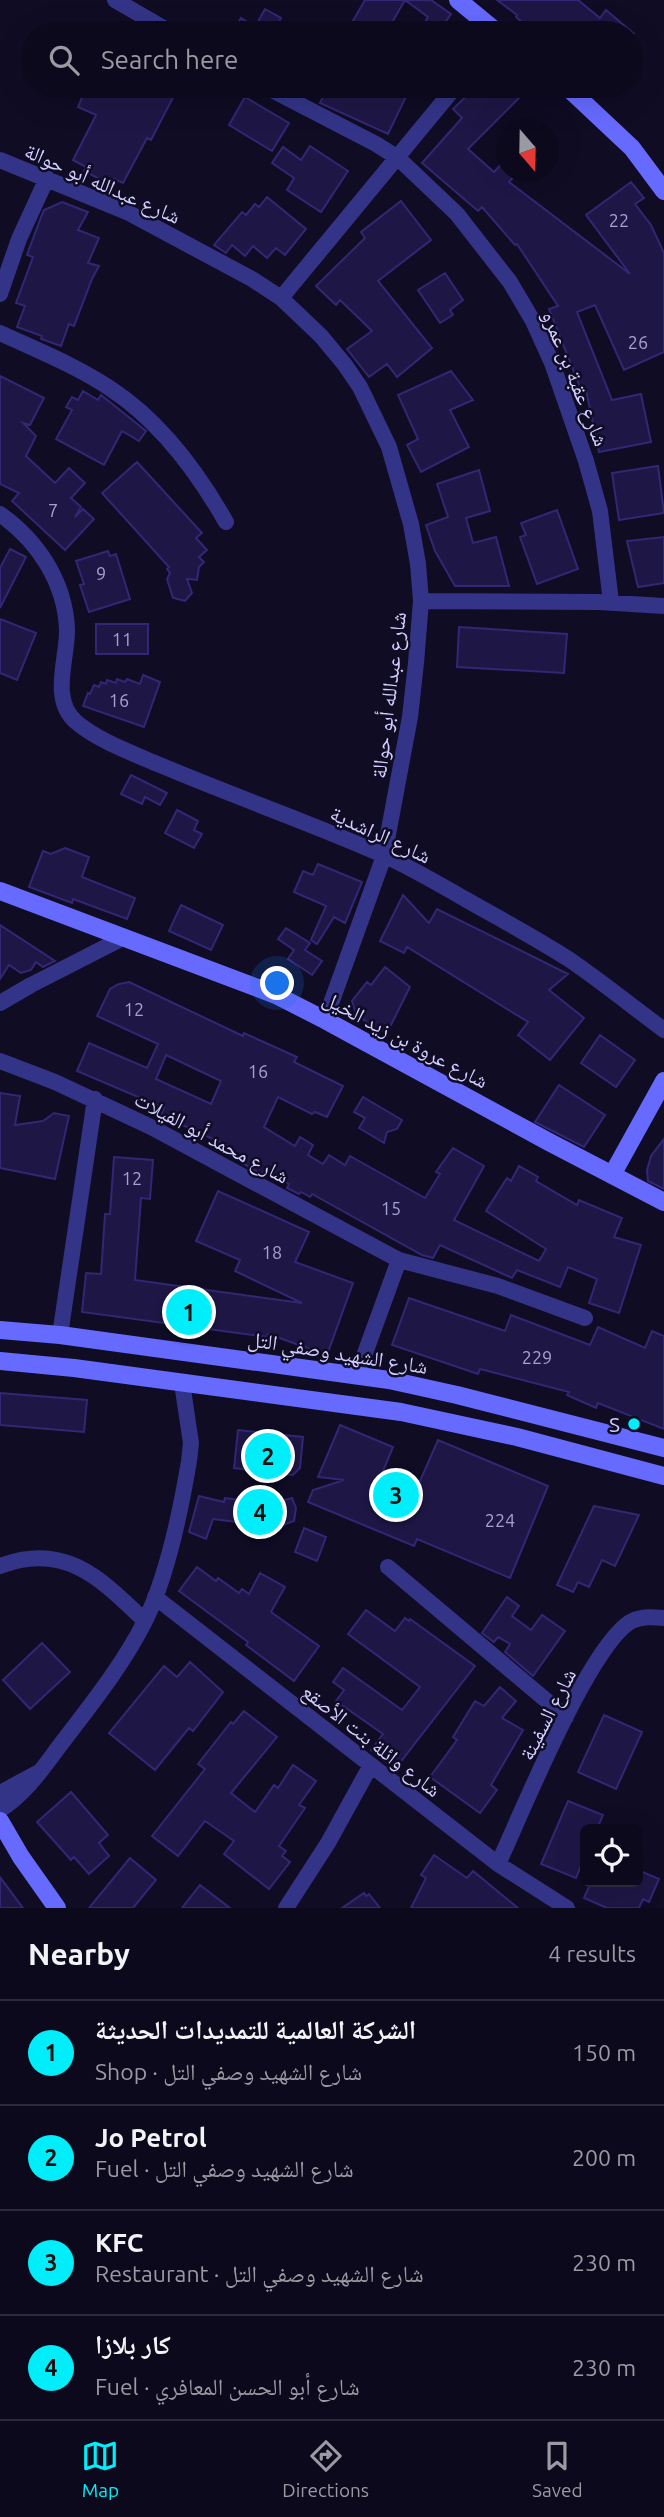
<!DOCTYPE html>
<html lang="en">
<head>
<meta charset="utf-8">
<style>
  :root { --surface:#0b091b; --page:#191728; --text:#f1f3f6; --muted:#9a9aa3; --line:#2b2a3a; --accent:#00eefa }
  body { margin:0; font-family:Ubuntu,"Noto Naskh Arabic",sans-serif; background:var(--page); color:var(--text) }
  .controls { position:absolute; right:21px; bottom:21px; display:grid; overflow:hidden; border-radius:10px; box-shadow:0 7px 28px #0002 }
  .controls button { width:63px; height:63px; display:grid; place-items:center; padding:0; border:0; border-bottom:2px solid var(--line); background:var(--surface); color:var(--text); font:35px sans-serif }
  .compass { position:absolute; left:496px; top:119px; width:63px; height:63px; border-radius:50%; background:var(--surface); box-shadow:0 7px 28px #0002; rotate:160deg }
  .you { position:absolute; left:278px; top:984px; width:24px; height:24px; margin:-18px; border:5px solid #fff; border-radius:50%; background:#1a73e8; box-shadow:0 0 0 10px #1a73e833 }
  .badge { display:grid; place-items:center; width:46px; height:46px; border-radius:50%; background:var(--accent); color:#111; font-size:23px; font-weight:700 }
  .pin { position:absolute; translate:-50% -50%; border:4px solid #fff; box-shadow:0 2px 7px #0006 }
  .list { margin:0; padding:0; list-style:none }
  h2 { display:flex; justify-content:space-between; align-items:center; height:91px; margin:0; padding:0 28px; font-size:30px }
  h2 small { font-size:23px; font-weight:400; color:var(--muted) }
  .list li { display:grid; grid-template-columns:46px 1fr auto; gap:21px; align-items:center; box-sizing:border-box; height:105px; padding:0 28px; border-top:2px solid var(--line) }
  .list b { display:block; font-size:26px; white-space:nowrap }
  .list p { margin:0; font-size:23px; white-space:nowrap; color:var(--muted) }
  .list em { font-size:23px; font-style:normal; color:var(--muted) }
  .icon { flex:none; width:38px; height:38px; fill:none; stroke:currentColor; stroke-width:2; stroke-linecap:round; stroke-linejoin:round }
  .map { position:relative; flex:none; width:664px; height:1908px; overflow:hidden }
  .search { position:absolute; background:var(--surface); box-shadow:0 7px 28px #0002; left:21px; right:21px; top:21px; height:77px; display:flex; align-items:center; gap:18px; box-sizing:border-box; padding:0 24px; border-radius:38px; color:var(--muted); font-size:26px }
  .sheet { height:511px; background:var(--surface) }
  nav { display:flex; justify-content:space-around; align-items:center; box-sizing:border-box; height:98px; border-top:2px solid var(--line); background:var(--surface); font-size:19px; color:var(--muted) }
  nav a { display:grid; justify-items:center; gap:4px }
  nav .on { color:var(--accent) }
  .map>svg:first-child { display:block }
</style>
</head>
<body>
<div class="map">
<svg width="664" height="1908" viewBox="0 0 664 1908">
  <rect width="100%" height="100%" fill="#0f0c24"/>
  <path fill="#1e1746" stroke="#322774" stroke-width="2" fill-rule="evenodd" d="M365,0h40l-19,33h-40z
    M405,0h26l20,14 -13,19h-20l10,-16z
    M497,0h81l22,18 6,-8 27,23h-98l-19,-16 1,-2z
    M265,9l16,9 -2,4 21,11h-68l9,-15 14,9z
    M87,86h92l-28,54 -4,-2 -24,45 -9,-4 -3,6 -27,-14 2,-4 -13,-7 23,-45 -18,-8z
    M298,86h113l-23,48 -68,-31 3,-6z
    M477,86h29l13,12 -51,51 26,23 13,-14v14h11l-9,10 121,92 -44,-59 45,-33 13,16 -9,6 16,21 13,28v99l-40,18 -29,-65 -18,7 35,88 29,-6 10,48 -52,10 -13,-62 -4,2 -33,-83 9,-3 -41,-62 -2,1 -33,-38 -4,4 -56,-48 40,-45 -9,-9z
    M245,97l44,26 -17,28 -43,-26z
    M310,146l38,25 -27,41 -34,-22 7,-12 -22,-15 11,-16 18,13z
    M267,197l39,32 -21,26 -9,-7 -9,10 -14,-12 -8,10 -13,-11 -6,8 -12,-8 28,-33 4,3 9,-11 4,3z
    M401,201l30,39 -53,41 54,67 -35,29 -10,-13 -18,13 -22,-28 25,-18 -32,-31 -4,5 -20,-19 49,-48 -4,-6z
    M62,202l26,10 -10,18 21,8 -11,25 11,3 -7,13 -18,47 -5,-2 -8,22 -20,-7 1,-3 -25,-9 8,-21 -9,-3 17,-46 -6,-2 14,-38 3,-7z
    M445,273l18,27 -13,10 3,5 -13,8 -22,-33z
    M451,371l22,29 -23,10 19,37 -48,25 -14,-27 11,-6 -20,-44z
    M0,376l44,22 -14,27 -7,-2 13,13 -10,20 29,27 14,-15 16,15 -14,15 10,9 -6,10 8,-8 11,10 -29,31 -53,-49 7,-8 -19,-9z
    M83,391l15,9 3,-5 45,36 -7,10 -17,-10 -18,34 -48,-26 16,-29 -6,-3 6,-10 6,3z
    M137,462l65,71 -6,5 11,12 -8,7 5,5 -5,5 -2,13 -10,-1 5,14 -7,8 -12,-3 -6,-19 3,-6 -3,-4 2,-2 -67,-74z
    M658,466l6,47 -45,7 -7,-47z
    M479,470l11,41 -24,7 7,25 23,-6 13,49h-54l-20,-35 -9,-26 22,-8 -11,-33z
    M557,510l21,59 -41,15 -17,-47 6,-2 -5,-12z
    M664,537v46l-26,4 -11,-46z
    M10,549l16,8 -26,51v-40z
    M108,551l2,5 6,-2 14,45 -41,13 -9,-27 4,-1 -8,-23z
    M0,619l36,14 -19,47 -17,-7z
    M96,624h52v30h-52z
    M459,627l108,7 -3,39 -107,-6z
    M143,675l17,7 -16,45 -61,-21 5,-13 2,1 4,-9 5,2 2,-5 5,2 1,-4 9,3 1,-4 8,3 2,-3 13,5z
    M131,775l36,18 -7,12 -15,-8 -3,7 -21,-10z
    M177,810l21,11 -4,9 8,4 -8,14 -29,-15z
    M65,848l24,9 -7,20 53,21 -8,21 -54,-20 -1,4 -43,-16 14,-36 8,3z
    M318,864l44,18 -17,41 -11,-6 -17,27 -6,-4 15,-34 -32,-14 9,-21 10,4z
    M403,895l26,28 8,-14 131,65 -19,16 35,28 -34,42 -32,-25 10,-13 -121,-75 -3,6 -24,-12z
    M181,905l42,20 -12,25 -42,-19z
    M0,925l55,36 -12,6 -7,-5 -5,8 -10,3 -12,-8 -9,14z
    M286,928l24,15 -5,7 17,11 -10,14 -24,-16 6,-9 -16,-11z
    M385,967l25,20 -19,38 -11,7 -24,-18 -4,-13 15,-19 4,3z
    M129,982l114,54 1,-3 53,24 -3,5 49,24 -16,31 -12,-5 -3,2 -34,-17 -14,30 31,19 5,-9 13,8 -5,10 15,9 6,-9 16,10 5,-9 75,42 15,-24 -4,-2 17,-24 31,18 -30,54 85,41 7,-12 -60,-38 21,-33 4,3 8,-15 19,11 -2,4 41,24 2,-5 43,18 -8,19 27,8 -22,68 -30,-10 8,-24 -29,-12 -8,20 -43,-17 -5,8 -72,-33 -7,13 -11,-3 -110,-61 -2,3 -9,-5 -2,2 -12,-6 2,-4 -23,-15 -5,5 -37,-22 4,-6 -67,-31 3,-7 -87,-37 12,-28 58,25 11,-24 -61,-28 13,-27 9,-5zM166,1055l55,26 -10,23 -55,-25z
    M600,1035l35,25 -19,27 -35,-24z
    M559,1085l46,30 -21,32 -49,-25z
    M0,1093l20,3 -5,29 28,-4 11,-8 15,3 -14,63 -55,-11z
    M363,1097l39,23 -5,9 -10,3 -3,11 -25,-15 6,-10 -11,-6z
    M664,1139v50l-16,-8 -1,-11 4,-14z
    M114,1157l39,3 -3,39 -9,-1 -6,82 167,23 -67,-32 5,-11 -44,-19 22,-50 91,41 -14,30 58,21 -26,72 -59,-21v3l-186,-25 4,-39 15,1 4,-60h5z
    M409,1298l96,33 6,-16 79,30 8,-18 47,21 7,-17 12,5v93l-66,-26 -2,5 -29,-13 2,-3 -89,-23 -2,5 -86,-29z
    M0,1393l87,7 -3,32 -84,-7z
    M340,1425l53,22 -15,36 35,14 25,-57 110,46 -38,92 -93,-39 -3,7 -106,-44 5,-12 31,-10 -26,-3z
    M238,1430l65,7 -3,31 -7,7 -59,-7z
    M199,1496l25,6 1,-4 46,6 21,-6 4,10 -2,13 -17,6 -64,-8 -7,20 -17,-7z
    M594,1506l45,9 -24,51 -13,-6 -13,27 -11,-5 -5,10 -16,-7z
    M304,1528l22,9 -9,24 -22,-9z
    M197,1567l19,14 2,-3 21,15 3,-4 7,5 11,-21 25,14 -14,25 48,34 -25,35 -48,-36 2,-3 -69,-51z
    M507,1597l12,9 -7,10 19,14 11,-15 23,16 -32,45 -28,-24 5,-8 -12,-7 -4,5 -12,-9z
    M366,1610l29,21 10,-13 4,3 1,-2 65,47 -80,103 -24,-19 12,-16 -47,-33 8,-11 -11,-8 10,-14 59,42 18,-23 -72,-53z
    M42,1643l28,29 -40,37 -27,-29z
    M190,1662l33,30 -30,39 -4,-3 -34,42 -46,-37 55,-67 13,11z
    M500,1687l16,14 -14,17 21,12 -32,55 6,5 -17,23 -50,-36 27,-37 -4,-3 22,-36 9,5z
    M244,1711l33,26 -46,56 24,19 19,-27 4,3 15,-23 23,16 -17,24 6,3 -26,38 7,5 -4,5 8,6 -21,27 -45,-35 10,-13 -29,-20 -27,35 -26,-20 53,-67 -7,-5 33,-42 2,2z
    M604,1715l38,17 -26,57 -38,-17z
    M71,1792l37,43 -9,8 10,13 -20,18 -15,-17 -3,3 -34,-38z
    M568,1801l35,14 -6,14h-12v27l-9,22 -35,-14z
    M434,1855l33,23 6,-7 45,37h-107l15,-30 -5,-3z
    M130,1858l26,22 -23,28h-44z
    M638,1870l21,9 -10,23 -6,-3 -4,9h-32l-23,-10 7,-16h47z
    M0,1877l23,31h-23z
    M200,1885l30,23h-48z
    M364,1893l2,3 3,-2 11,14h-38z"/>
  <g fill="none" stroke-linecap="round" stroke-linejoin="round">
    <path stroke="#333487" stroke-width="16" d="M115,0l57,33
      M264,86l112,58 22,14 59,56 53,68 23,39 19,42 34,98 14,50 11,91
      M0,160l127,52 125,67 29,19 40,38 24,29 15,22 29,60 22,77 7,40 3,37 -5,62 -6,54 -26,139 -59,164
      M0,294l19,-55 28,-61
      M281,298l175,-212
      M0,333c37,17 77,33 111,56 50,33 86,82 115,133
      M0,514c38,27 65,68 67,115 1,28 -17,69 8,92 23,20 57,32 85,44 73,31 148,57 221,89 29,13 56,29 84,45 35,20 71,39 105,61 32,22 63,47 94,70
      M421,601l178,1 65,4
      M0,1003l31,-18 92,-47
      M0,1061l55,21 96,45 248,133 99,26 87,32
      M60,1335l35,-236
      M357,1375l42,-115
      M0,1566c65,-25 101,13 145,55
      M388,1567l178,150
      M155,1597l343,267 69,44
      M0,1793l39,-21
      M0,1810c28,-18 44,-44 64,-70 29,-38 60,-77 81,-119 22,-44 36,-112 44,-160l2,-18 -9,-60
      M498,1864c23,-49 92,-221 134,-243 10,-5 21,-4 32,-3
      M286,1908l42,-65 43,-78"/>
    <path stroke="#666aff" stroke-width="18" d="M458,0l40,33
      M566,86l66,62 32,43
      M0,891l276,104 49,25 224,122 115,60
      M612,1175l52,-94
      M0,1330l60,5 329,45 68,15 207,53
      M0,1361l74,7 327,44 116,25 147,39
      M0,1821l21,36 36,51"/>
  </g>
  <circle fill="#00eefa" stroke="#0f0c24" stroke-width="2.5" cx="634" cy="1424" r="7"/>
  <g text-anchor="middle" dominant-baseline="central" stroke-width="5" stroke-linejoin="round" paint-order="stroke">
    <g font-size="18" fill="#a5a1d1">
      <text x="619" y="220">22</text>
      <text x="638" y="342">26</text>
      <text x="53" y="510">7</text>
      <text x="101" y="573">9</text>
      <text x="122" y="639">11</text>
      <text x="119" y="700">16</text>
      <text x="134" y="1009">12</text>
      <text x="258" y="1071">16</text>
      <text x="132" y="1178">12</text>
      <text x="391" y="1208">15</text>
      <text x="272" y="1252">18</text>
      <text x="537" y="1357">229</text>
      <text x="500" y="1520">224</text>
    </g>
    <g font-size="21" fill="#d2cfff" stroke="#0f0c24">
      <text transform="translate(103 183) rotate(24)">شارع عبدالله أبو حوالة</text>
      <text transform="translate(576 378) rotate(68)">شارع عقبة بن عمرو</text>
      <text transform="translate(388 695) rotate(-83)">شارع عبدالله أبو حوالة</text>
      <text transform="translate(381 834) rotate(25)">شارع الراشدية</text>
      <text transform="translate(406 1039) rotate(28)">شارع عروة بن زيد الخيل</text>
      <text transform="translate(212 1137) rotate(28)">شارع محمد أبو الفيلات</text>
      <text transform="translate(338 1352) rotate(9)">شارع الشهيد وصفي التل</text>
      <text transform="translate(547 1714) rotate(-63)">شارع السفينة</text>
      <text transform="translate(372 1740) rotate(38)">شارع وائلة بنت الأصقع</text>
    </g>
    <g font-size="21" fill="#d2cfff" stroke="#0f0c24" text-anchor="end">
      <text x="620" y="1424">S</text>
    </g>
  </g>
</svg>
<div class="controls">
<button><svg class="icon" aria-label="locate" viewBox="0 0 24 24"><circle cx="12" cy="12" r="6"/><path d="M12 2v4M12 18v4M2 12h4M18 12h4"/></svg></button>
</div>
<svg class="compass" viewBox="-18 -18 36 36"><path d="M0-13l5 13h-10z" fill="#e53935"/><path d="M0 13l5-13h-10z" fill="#9a9aa3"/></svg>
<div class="you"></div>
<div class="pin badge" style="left:189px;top:1312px">1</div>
<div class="pin badge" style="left:268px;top:1456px">2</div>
<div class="pin badge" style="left:396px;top:1495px">3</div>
<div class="pin badge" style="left:260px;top:1512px">4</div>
<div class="search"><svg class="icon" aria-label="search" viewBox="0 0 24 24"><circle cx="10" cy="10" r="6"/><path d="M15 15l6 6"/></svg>Search here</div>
</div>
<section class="sheet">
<h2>Nearby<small>4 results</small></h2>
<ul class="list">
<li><span class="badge">1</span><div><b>الشركة العالمية للتمديدات الحديثة</b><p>Shop · شارع الشهيد وصفي التل</p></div><em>150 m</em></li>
<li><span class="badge">2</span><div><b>Jo Petrol</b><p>Fuel · شارع الشهيد وصفي التل</p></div><em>200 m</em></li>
<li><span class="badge">3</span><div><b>KFC</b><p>Restaurant · شارع الشهيد وصفي التل</p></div><em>230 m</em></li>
<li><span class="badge">4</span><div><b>كار بلازا</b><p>Fuel · شارع أبو الحسن المعافري</p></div><em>230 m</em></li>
</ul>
</section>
<nav>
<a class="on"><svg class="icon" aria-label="map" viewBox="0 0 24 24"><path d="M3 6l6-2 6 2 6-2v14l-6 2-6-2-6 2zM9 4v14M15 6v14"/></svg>Map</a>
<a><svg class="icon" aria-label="directions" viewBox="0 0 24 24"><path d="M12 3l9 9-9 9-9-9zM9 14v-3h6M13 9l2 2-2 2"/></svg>Directions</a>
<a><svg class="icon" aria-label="saved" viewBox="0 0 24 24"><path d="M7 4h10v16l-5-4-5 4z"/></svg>Saved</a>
</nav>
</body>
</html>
